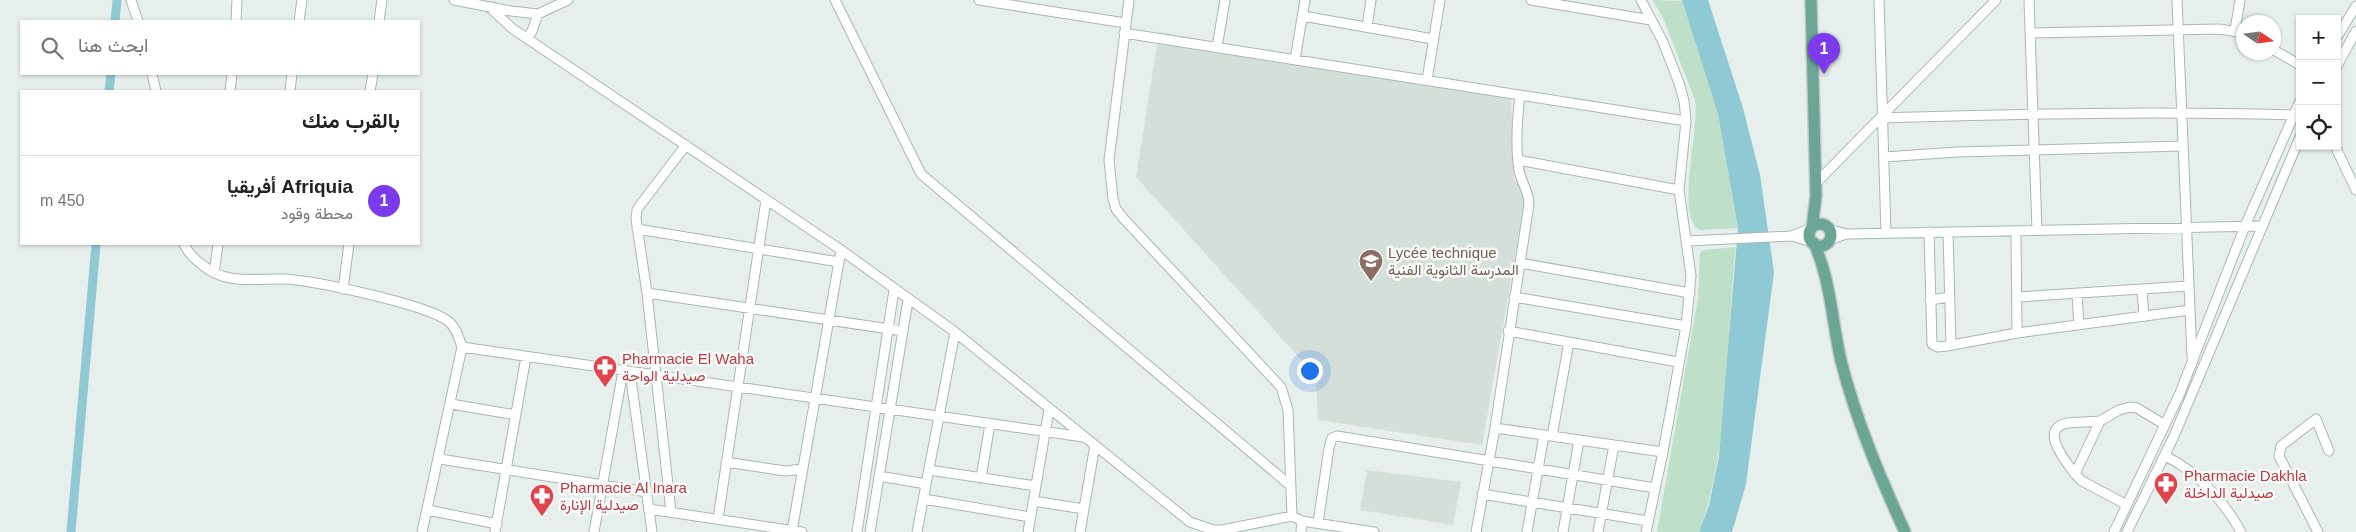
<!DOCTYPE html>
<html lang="ar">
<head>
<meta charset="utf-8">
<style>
  :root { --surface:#fff; --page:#f6f6f6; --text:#222; --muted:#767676; --line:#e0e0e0; --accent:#7c3aed }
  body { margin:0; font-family:Helvetica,Vazirmatn,sans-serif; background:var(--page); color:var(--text); direction:rtl }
  .controls { position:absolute; right:15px; top:15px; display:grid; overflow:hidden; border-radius:0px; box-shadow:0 1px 4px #0004 }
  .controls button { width:45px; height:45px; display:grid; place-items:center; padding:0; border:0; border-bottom:1px solid var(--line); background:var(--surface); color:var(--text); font:25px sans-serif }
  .compass { position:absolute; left:2236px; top:15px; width:45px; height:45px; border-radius:50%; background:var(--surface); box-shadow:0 1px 4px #0004; rotate:103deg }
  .you { position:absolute; left:1309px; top:370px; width:18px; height:18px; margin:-12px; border:4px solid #fff; border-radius:50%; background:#1a73e8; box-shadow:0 0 0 8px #1a73e833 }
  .badge { display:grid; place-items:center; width:32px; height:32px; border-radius:50%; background:var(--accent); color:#fff; font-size:16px; font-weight:700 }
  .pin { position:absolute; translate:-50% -41px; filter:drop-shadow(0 1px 2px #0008) }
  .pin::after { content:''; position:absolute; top:26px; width:18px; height:15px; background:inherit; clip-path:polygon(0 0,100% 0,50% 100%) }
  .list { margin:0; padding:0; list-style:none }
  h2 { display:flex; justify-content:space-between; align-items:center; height:65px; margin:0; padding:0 20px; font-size:21px }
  h2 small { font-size:16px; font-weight:400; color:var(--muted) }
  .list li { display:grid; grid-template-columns:32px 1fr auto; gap:15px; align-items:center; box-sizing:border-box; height:90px; padding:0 20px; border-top:1px solid var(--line) }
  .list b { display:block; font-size:19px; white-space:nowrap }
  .list p { margin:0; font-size:16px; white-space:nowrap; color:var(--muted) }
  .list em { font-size:16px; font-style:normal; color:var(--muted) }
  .icon { flex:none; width:28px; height:28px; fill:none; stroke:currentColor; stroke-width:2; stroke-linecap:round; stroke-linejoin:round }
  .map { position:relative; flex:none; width:2356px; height:532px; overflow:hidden; direction:ltr }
  .search { position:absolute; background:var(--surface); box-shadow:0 1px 4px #0004; left:20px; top:20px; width:400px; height:55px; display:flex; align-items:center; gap:12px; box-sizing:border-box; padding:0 18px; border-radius:0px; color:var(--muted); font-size:19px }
  .panel { position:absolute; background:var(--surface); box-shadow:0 1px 4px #0004; left:20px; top:90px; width:400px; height:155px; border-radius:0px; direction:rtl }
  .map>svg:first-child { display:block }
</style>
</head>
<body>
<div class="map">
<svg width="2356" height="532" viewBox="0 0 2356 532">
  <rect width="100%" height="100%" fill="#e6efeb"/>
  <path fill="#d4dfda" d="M1159,32l352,62 3,86 13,8 -45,257 -164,-25 -2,-44 -180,-199z
    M1367,470l94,12 -8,43 -93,-15z"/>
  <path fill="#bfe0c8" d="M1653,0l30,1 35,113 20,114 -39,2c-24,-16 1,-100 -4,-130l-32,-82z
    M1736,247c-11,95 -4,195 -37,285h-42l41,-234 2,-45 4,-3z"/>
  <path fill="#8ec9d4" d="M1682,0h26l35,108 17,67 14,97 -28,212 -14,48h-33l10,-27 10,-48 19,-229 -20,-114z"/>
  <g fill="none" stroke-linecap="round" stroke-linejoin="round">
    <path stroke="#8ec9d4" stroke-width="9" d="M115,21l2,-21
      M109,91l2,-17
      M71,532l25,-288"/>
    <defs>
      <path id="minor" d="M131,0l7,21
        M454,0l57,11 27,3 30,-14
        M835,0l86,174 370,312
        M979,0l146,23
        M1129,0l-20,160 4,39 3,10 7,9 158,169 7,23 4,106
        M1531,0l120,20
        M1641,0l22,42 16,41 5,18 2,20 -7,69 12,86 -5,50 -23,126 -17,80
        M1879,0l7,233
        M2029,0l8,230
        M2177,0l15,357
        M489,7l24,22 328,221 114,82 235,190 23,8h9l70,-14 10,5 72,11
        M1303,16l130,23
        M236,21l1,-21
        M299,21l3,-21
        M379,21l3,-21
        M1367,27l4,-27
        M2235,30l5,-30
        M1124,33l562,88
        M2031,33l188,-4 25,4
        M528,37l4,-6 6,-17
        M2337,37l19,-31
        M1217,47l8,-47
        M2274,50l26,15
        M1295,60l10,-60
        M2337,66l19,-35
        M152,74l4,17
        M1427,80l13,-80
        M230,91l2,-17
        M290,91l2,-17
        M370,91l3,-17
        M1883,118c136,-4 273,-7 410,-3l7,2
        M2335,146l21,44
        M1884,157l73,-5 226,-6
        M1518,160l161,30
        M1816,183l180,-183
        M637,229l202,33
        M1828,229l19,5 416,-8
        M2016,231l1,102 173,-23
        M1929,232l3,112 6,3 9,-1 70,-13
        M1948,232l3,113
        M1792,236l20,6
        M1829,240l17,-6
        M1687,241l105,-5 19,-8
        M184,244c4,9 9,14 17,20 26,22 53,14 84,15 31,2 140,25 163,42 8,6 11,17 14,26l-40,185
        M1520,263l170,30
        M214,273l4,-29
        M343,289l6,-45
        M2142,289l2,27
        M647,293l256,38
        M2077,295l2,30
        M1514,297l172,29
        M2017,297l172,-11
        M1930,300l19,-3
        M1508,331l170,31
        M462,347l621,90
        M630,372l22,160
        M451,404l65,11
        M1495,428l168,24
        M1552,436l17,-94
        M2165,456c32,15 59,45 76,76
        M440,459l207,33
        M726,462l59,9 18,-2
        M929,470l107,16
        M2075,474c-8,-11 -38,-46 -7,-51 10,-1 21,-1 32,-2
        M879,476l47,8
        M981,478l9,-54
        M1482,494l166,27
        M924,499l106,18
        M1033,501l51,8
        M2127,505l-45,-24 -7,-7 25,-53 19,-11 11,-3 7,1 28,17
        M649,509l153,23
        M428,510l69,14
        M671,512l-24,-219 -11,-74 1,-9 4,-6 45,-59
        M718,519l48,-319
        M1318,523l11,-75 3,-10 5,-2 318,52
        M792,531l49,-281
        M495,532l31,-175
        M594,532l29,-161
        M857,532l37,-242
        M870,532l38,-232
        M917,532l38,-200
        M1028,532l21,-122
        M1080,532l15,-87
        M1301,532l1,-11
        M1476,532l19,-104 34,-224c0,-12 -8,-22 -10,-34 -4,-25 -2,-50 1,-75
        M1527,532l17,-97
        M1563,532l16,-92
        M1598,532l16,-87
        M2114,532l66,-139 65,-167 55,-125
        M2127,532l47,-96 126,-299
        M2318,532l-39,-76 2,-10 35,-27 13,32"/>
      <path id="major" d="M1811,0l5,196 -4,32
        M1809 235a11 11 0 1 1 22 0a11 11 0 1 1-22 0Z
        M1814,243c17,38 18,79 27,118 15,59 39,116 64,171"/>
    </defs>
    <use href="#minor" stroke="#a8b8b2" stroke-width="11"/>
    <use href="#major" stroke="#c2cac8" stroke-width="14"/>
    <use href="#minor" stroke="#fff" stroke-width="9"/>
    <use href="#major" stroke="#6aa596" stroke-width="11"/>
  </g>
  <defs>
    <symbol id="school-pin" viewBox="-11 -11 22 30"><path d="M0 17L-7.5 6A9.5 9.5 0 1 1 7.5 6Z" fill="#8d6e63" stroke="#f7fbf9"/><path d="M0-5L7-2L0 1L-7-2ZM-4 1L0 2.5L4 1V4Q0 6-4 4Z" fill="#fff"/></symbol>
    <symbol id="pharmacy-pin" viewBox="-11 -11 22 30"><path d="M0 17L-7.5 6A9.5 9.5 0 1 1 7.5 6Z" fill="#e0444e" stroke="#f7fbf9"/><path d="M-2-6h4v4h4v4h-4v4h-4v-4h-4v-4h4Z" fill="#fff"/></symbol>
  </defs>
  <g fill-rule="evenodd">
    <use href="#school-pin" x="1357" y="247" width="28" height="38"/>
    <use href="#pharmacy-pin" x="591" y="353" width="28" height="38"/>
    <use href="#pharmacy-pin" x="2152" y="470" width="28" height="38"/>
    <use href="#pharmacy-pin" x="528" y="482" width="28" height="38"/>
  </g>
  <g text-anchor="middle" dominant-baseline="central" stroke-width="5" stroke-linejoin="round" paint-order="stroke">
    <g font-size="15" fill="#785e54" stroke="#f7fbf9" text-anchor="start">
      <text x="1388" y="252">Lycée technique<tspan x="1388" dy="17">المدرسة الثانوية الفنية</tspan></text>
    </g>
    <g font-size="15" fill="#be3a42" stroke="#f7fbf9" text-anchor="start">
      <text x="622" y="358">Pharmacie El Waha<tspan x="622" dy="17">صيدلية الواحة</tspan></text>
      <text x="2184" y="475">Pharmacie Dakhla<tspan x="2184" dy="17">صيدلية الداخلة</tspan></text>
      <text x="560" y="487">Pharmacie Al Inara<tspan x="560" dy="17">صيدلية الإنارة</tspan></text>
    </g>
  </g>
</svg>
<div class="controls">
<button>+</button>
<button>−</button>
<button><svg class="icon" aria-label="locate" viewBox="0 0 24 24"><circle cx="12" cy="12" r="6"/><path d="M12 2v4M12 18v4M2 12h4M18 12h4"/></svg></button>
</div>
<svg class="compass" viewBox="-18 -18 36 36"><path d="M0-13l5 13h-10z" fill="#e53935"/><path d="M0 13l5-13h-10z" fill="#767676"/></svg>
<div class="you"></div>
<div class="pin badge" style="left:1824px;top:74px">1</div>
<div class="search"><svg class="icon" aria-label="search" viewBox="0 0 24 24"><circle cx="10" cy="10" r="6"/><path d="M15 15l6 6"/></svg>ابحث هنا</div>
<section class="panel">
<h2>بالقرب منك<small></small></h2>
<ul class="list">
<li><span class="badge">1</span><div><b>Afriquia أفريقيا</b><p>محطة وقود</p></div><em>450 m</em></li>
</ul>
</section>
</div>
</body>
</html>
